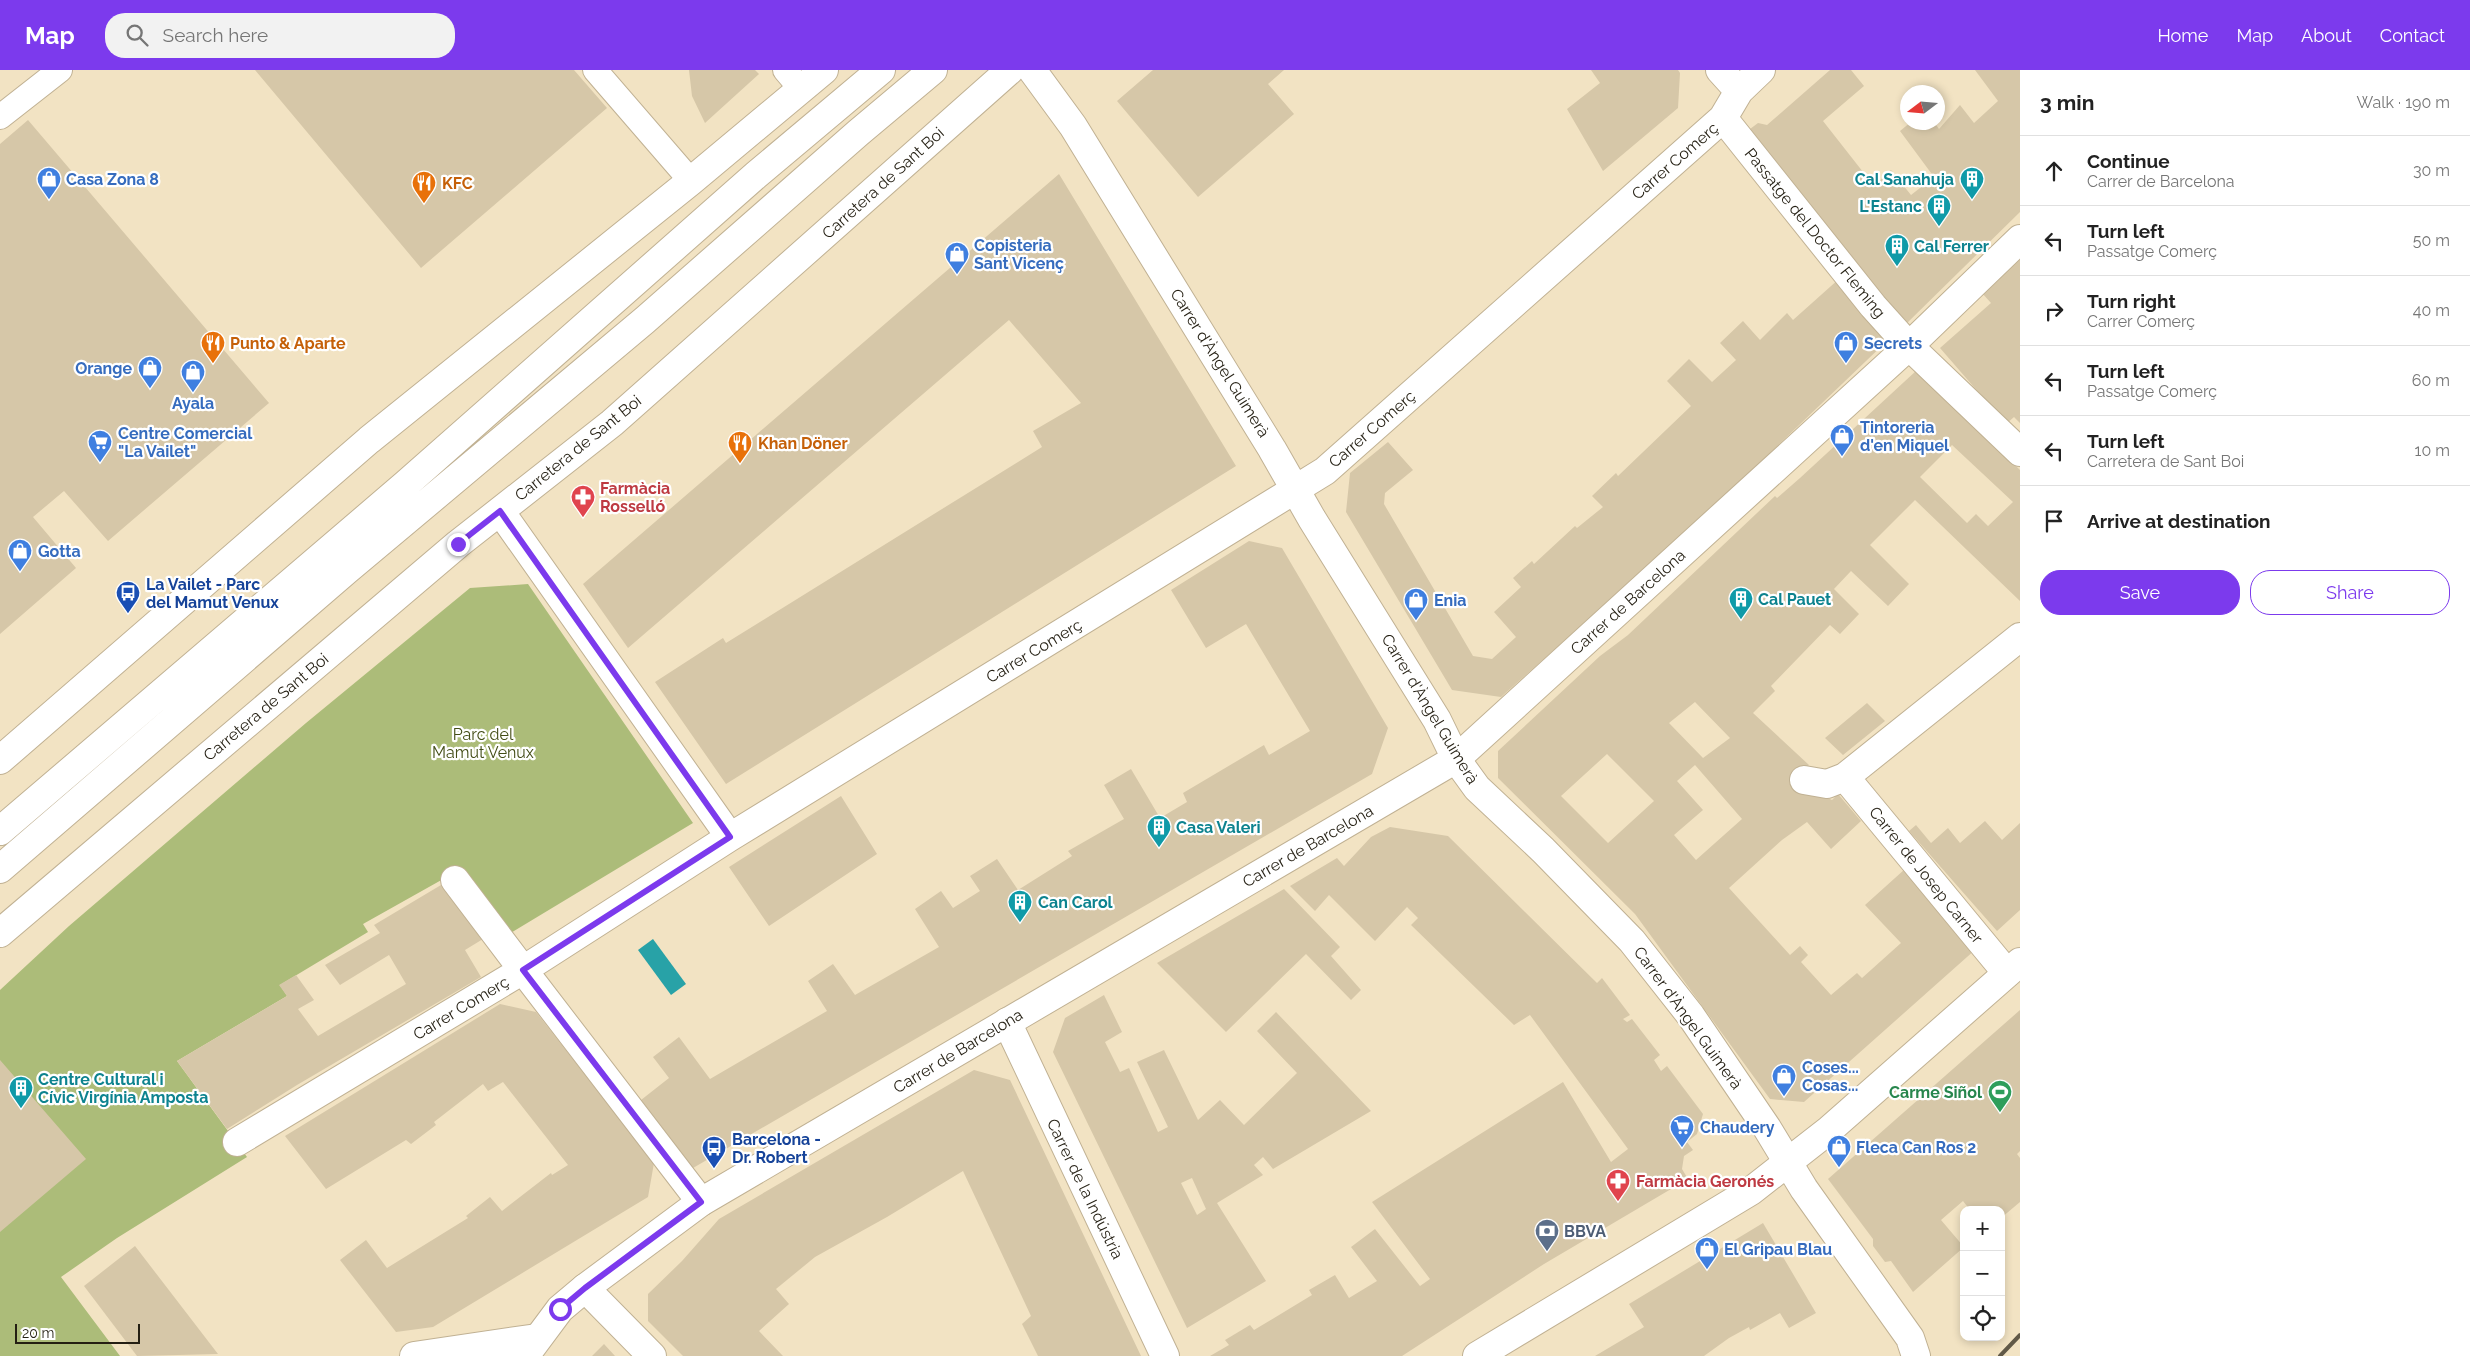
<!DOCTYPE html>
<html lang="en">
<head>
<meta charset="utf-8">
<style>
  :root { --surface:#fff; --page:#f2f2f2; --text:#222; --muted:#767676; --line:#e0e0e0; --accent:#7c3aed }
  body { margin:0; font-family:Raleway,sans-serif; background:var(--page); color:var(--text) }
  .controls { position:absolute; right:15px; bottom:15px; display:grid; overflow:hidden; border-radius:10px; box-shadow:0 2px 8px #0003 }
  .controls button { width:45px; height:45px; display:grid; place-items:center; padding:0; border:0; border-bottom:1px solid var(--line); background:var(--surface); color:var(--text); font:25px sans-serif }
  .compass { position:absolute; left:1900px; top:15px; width:45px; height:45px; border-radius:50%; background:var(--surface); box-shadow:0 2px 8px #0003; rotate:254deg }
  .scale { position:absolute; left:15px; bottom:12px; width:125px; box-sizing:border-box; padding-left:5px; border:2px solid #241f13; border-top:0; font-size:14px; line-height:18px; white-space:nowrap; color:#241f13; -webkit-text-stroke:4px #fff; paint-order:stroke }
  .stop { position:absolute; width:15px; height:15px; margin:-11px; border:4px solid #7c3aed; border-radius:50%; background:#fff }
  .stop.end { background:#7c3aed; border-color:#fff; box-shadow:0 1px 5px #0008 }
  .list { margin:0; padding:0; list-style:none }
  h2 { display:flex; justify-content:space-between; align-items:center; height:65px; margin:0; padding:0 20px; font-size:21px }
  h2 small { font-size:16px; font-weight:400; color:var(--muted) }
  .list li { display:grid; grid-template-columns:32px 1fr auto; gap:15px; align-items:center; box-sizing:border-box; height:70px; padding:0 20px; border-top:1px solid var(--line) }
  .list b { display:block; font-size:19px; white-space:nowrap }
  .list p { margin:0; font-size:16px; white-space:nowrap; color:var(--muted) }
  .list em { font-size:16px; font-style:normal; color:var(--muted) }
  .actions { display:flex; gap:10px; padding:15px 20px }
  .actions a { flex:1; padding:11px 0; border:1px solid var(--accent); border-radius:20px; text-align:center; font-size:18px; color:var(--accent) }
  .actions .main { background:var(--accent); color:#fff }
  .icon { flex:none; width:28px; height:28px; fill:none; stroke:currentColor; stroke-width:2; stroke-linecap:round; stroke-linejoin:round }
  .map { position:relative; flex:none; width:2020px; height:1286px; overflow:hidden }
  header { display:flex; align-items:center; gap:30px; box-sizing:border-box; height:70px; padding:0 25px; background:var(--accent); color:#fff }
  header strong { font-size:24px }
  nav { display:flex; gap:28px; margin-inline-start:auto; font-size:18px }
  .search { width:350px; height:45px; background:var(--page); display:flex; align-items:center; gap:12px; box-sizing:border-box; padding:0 18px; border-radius:20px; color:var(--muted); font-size:19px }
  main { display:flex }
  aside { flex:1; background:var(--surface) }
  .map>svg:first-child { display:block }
</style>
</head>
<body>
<header>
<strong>Map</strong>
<div class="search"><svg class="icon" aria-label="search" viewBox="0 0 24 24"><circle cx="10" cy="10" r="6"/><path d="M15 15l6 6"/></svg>Search here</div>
<nav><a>Home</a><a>Map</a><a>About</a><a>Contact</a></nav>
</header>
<main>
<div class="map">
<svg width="2020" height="1286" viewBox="0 0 2020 1286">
  <rect width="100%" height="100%" fill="#f2e3c3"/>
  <path fill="#acbc79" d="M528,514l165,239 -184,111 -48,-65 -98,55 5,8 -88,53 7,11 -110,65 70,96 -130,81 -56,39 59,79h-120v-366l69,-64 237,-203 164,-135z"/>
  <path fill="#28a2a7" d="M653,869l33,45 -15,11 -33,-45z"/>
  <path fill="#d6c7a8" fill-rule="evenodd" d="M255,0h319l33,38 -186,160z
    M689,0h66l4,4 -54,49 -13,-27z
    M1153,0h131l-16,14 26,30 -96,83 -81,-96z
    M1591,0h87l2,3 -2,35 -75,63 -36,-62 33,-26z
    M1830,0h21l13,16 -41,35 51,65 17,-16 20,25 23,-18 -34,-46 11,-9h23l5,7 21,-24 14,18 24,-22 -23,-31h45v142l-116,114 -154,-197 8,-6 9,2z
    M28,50l241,283 -161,138 -44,-50 -31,26 43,51 -76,66v-490z
    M1059,104l177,292 -510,318 -71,-102 68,-44 3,5 316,-196 -9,-16 48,-28 -72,-83 -381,328 -45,-64z
    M2020,186v167l-6,-6 -8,7 -66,-76 51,-45 -9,-10z
    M1840,208l49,61 -234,224 -27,21 -127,113 -49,-7 -106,-178 4,-39 38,-31 25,28 -28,23 -1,11 89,152 19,3 24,-22 -22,-25 27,-25 -8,-9 19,-17 2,3 41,-38 2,2 26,-21 -11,-11 24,-23 2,3 73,-70 -24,-25 22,-22 23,23 24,-22 -16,-17 23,-22 17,19 27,-27 6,7z
    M1917,300l103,100v131l-105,-101 -45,45 39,39 -21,22 -37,-35 -17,18 25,25 -19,20 -10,-9 -59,61 4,5 -22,22 56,52 -18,13 14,17 5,-5 22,10 6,-6 23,27 -30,28 -24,-27 -25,18 -53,48 61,67 10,-9 8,9 -7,7 30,33 26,-22 5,5 39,-35 -36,-38 40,-36 71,80 -172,153 -34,-3 -135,-185 -137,-136v-27l102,-95 28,-21 147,-139 2,2 23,-20zM1952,375l61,57 -25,24 -12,-12 -9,9 -47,-46zM1695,632l35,36 -27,20 -34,-35zM1607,684l47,47 -46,42 -47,-47zM1695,695l47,54 -46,41 -22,-25 29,-25 -26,-29z
    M1249,471l33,7 106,180 -16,46 -679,394 -52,-68 28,-22 -16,-21 26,-20 31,42 117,-68 -19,-30 25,-17 22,31 84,-48 -24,-38 26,-18 12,17 27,-17 -10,-15 27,-17 21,31 54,-34 -4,-5 56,-32 -20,-34 27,-16 29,49 27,-16 -4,-9 81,-48 5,10 41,-24 -64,-107 -40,24 -35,-58z
    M1867,633l18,18 -42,34 -18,-17z
    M841,726l36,58 -108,72 -40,-59z
    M1985,751l17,19 18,-17v87l-23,21 -88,-100 7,-6 15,18 17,-15 12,15z
    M1390,757l58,9 149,147 5,-5 28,37 -7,4 4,3 5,-3 28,36 -6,5 7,11 6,-5 36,48 -6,20 -10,8 6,8 -9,6 -2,13 6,10 -144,85 -142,92h-192l19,-11 -4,-5 25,-15 4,5 30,-18 28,-17 -3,-5 26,-15 14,23 28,-17 -26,-34 24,-18 45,57 10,-7 -58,-77 191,-120 48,80 17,-13 -98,-134 -16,10 -103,-100 7,-7 -11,-11 -32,34 -46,-46 -14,16 -25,-25 47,-28 7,8 27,-29z
    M441,815l42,54 -18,11 16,27 -184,108 -70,44 -50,-68 110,-65 -8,-11 17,-10 18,25 -16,9 20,27 88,-52 -17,-29 -49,30 -15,-20 55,-32 -6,-8z
    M1284,819l56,58 -9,9 30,34 -10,10 -45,-46 -80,78 -69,-69z
    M1104,925l18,37 -17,10 15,30 9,-4 29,64 10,-5 -31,-65 27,-12 34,70 22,-20 24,25 53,-52 -40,-42 19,-19 95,99 -98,58 -10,-12 -9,8 9,10 -46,28 49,78 -79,47 -134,-276 12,-34zM1192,1108l14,31 -9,6 -16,-32z
    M500,934l36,8 118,151 -6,34 -215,130 -37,5 -56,-72 26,-20 21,28 81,-50 -2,-2 24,-19 12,14 49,-38 1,2 16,-10 -65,-83 -15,9 -5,-7 -49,38 2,3 -25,19 -5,-4 -80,49 -41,-53z
    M2020,940v141l-3,3 3,4v44l-19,16v-8h-31l-7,-9 -22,19 23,27 -51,45 -22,-31 -6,1 -12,-16v-7l-45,-60z
    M0,990l86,99 -86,73z
    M974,1000l36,10 131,276h-103l-16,-32 9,-8 -68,-145 -76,46 -72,40 -39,32 13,15 -30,27 24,25h-100l-35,-35v-27l34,-33 37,-42z
    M1763,1153l53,90 -27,15 -9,-15 -30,17 -1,-3 -20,11 -25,18h-109l49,-29 -15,-23z
    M135,1176l83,108 -81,2 -53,-70z
    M604,1274l11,12h-23z"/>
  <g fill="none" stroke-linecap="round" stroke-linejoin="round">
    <defs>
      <path id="service" d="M595,0l96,111
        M785,0l16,19
        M0,47l60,-47"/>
      <path id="pedestrian" d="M1909,276l111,106
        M1456,689l453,-413 111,-107
        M1804,710l23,4 18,-7
        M2007,903l-162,-196 175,-140
        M237,1072l286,-172 -68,-90"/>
      <path id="minor" d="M1720,0l19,21
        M1723,48l150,188 36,40
        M500,441l230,326
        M1456,689l21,29 66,62 89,91 59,75 76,112 37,61 106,149 6,18
        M0,690l369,-320 322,-259 133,-111
        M0,863l458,-389 154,-121 398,-353
        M1007,952l158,334
        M701,1132l-178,-232 207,-133 595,-366 398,-353 16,-27 22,-21
        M585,1218l67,68
        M414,1286l123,-18"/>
      <path id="tertiary" d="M525,1286l35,-47 25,-21 116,-86 755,-443 -19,-39 -125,-201 -40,-70 -199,-323 -41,-56
        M1477,1286l274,-165 78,-61 191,-168"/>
      <path id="primary" d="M0,761l406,-347 350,-309 125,-105
        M0,799l347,-299 298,-250 213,-187 75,-63"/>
    </defs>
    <use href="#service" stroke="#c0b193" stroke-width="26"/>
    <use href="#pedestrian" stroke="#c0b193" stroke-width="30"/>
    <use href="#minor" stroke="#c0b193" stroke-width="30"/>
    <use href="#tertiary" stroke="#c0b193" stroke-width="30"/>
    <use href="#primary" stroke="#c0b193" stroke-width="30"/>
    <use href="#service" stroke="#fff" stroke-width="24"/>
    <use href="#pedestrian" stroke="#fff" stroke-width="28"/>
    <use href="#minor" stroke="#fff" stroke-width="28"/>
    <use href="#tertiary" stroke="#fff" stroke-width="28"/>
    <use href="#primary" stroke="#fff" stroke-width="28"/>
    <path stroke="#615947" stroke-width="4" d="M2000,1286l20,-21"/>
  </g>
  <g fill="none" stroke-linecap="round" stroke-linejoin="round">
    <path stroke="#7c3aed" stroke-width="6" d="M458,474l42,-33 230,326 -207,133 178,232 -116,86 -25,21"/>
  </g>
  <defs>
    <symbol id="shop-pin" viewBox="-11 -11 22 30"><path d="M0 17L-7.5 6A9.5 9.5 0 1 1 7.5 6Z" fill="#3f7fe0" stroke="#fff"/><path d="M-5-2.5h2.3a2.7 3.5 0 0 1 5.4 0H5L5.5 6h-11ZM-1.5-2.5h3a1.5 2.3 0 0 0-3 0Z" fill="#fff"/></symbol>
    <symbol id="building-pin" viewBox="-11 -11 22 30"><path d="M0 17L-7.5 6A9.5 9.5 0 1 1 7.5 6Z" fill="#0f9aa8" stroke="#fff"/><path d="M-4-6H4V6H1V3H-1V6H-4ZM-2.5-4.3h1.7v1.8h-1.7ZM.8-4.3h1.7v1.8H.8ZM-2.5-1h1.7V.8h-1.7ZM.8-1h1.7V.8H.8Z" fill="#fff"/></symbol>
    <symbol id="restaurant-pin" viewBox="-11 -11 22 30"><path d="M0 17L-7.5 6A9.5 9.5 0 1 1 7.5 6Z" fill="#e8710a" stroke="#fff"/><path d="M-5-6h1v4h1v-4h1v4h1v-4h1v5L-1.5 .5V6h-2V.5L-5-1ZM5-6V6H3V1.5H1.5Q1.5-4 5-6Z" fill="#fff"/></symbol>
    <symbol id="supermarket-pin" viewBox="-11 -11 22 30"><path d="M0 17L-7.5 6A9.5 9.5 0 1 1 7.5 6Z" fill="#3f7fe0" stroke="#fff"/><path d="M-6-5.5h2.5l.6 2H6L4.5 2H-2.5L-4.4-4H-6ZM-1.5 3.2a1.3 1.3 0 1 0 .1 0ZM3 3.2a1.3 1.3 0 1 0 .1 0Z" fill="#fff"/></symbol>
    <symbol id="pharmacy-pin" viewBox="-11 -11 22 30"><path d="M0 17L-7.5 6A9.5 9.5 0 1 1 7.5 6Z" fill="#e0444e" stroke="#fff"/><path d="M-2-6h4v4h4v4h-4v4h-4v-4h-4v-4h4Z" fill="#fff"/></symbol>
    <symbol id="bus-pin" viewBox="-11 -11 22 30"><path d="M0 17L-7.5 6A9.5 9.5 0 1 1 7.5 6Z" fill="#1a4fb4" stroke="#fff"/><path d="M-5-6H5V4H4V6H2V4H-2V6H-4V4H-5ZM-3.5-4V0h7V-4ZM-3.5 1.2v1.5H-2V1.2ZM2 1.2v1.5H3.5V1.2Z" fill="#fff"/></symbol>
    <symbol id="stadium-pin" viewBox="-11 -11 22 30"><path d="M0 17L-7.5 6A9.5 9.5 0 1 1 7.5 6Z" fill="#2e9e5b" stroke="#fff"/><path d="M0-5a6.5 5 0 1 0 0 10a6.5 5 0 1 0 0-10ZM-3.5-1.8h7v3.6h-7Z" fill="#fff"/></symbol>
    <symbol id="bank-pin" viewBox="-11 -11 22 30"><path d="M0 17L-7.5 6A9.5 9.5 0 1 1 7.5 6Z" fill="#5c6f8a" stroke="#fff"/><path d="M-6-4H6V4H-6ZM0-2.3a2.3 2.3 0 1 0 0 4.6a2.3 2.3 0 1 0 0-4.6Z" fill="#fff"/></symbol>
  </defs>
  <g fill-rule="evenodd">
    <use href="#shop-pin" x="35" y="95" width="28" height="38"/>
    <use href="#building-pin" x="1958" y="95" width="28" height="38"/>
    <use href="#restaurant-pin" x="410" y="99" width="28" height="38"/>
    <use href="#building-pin" x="1925" y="122" width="28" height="38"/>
    <use href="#building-pin" x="1883" y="162" width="28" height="38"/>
    <use href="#shop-pin" x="943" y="170" width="28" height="38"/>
    <use href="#restaurant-pin" x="199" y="259" width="28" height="38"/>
    <use href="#shop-pin" x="1832" y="259" width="28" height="38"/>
    <use href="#shop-pin" x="136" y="284" width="28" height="38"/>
    <use href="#shop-pin" x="179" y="288" width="28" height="38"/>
    <use href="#shop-pin" x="1828" y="352" width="28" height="38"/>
    <use href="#supermarket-pin" x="86" y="358" width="28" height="38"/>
    <use href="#restaurant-pin" x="726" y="359" width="28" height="38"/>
    <use href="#pharmacy-pin" x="569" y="413" width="28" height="38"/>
    <use href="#shop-pin" x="6" y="467" width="28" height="38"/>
    <use href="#bus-pin" x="114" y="509" width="28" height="38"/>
    <use href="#building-pin" x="1727" y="515" width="28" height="38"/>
    <use href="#shop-pin" x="1402" y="516" width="28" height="38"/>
    <use href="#building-pin" x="1145" y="743" width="28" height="38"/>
    <use href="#building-pin" x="1006" y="818" width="28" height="38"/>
    <use href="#shop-pin" x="1770" y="992" width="28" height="38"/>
    <use href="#building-pin" x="7" y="1004" width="28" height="38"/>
    <use href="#stadium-pin" x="1986" y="1008" width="28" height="38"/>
    <use href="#supermarket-pin" x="1668" y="1043" width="28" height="38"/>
    <use href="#shop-pin" x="1825" y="1063" width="28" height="38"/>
    <use href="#bus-pin" x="700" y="1064" width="28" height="38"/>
    <use href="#pharmacy-pin" x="1604" y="1097" width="28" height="38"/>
    <use href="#bank-pin" x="1533" y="1147" width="28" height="38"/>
    <use href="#shop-pin" x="1693" y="1165" width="28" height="38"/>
  </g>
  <g text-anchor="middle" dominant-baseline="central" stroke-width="4.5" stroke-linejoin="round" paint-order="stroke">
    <g font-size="16" fill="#241f13" stroke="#fff">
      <text transform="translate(1675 91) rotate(-41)">Carrer Comerç</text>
      <text transform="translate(883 113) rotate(-42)">Carretera de Sant Boi</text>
      <text transform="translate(1815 163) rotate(51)">Passatge del Doctor Fleming</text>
      <text transform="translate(1220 293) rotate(58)">Carrer d'Àngel Guimerà</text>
      <text transform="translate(1372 359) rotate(-41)">Carrer Comerç</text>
      <text transform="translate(578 378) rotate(-39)">Carretera de Sant Boi</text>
      <text transform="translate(1628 532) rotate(-42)">Carrer de Barcelona</text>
      <text transform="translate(1034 581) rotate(-31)">Carrer Comerç</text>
      <text transform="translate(266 637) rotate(-40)">Carretera de Sant Boi</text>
      <text transform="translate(1430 639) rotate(59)">Carrer d'Àngel Guimerà</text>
      <text transform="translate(1308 776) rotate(-30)">Carrer de Barcelona</text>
      <text transform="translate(1926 805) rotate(51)">Carrer de Josep Carner</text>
      <text transform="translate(461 938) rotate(-31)">Carrer Comerç</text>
      <text transform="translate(1688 948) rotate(54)">Carrer d'Àngel Guimerà</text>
      <text transform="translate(958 981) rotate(-31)">Carrer de Barcelona</text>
      <text transform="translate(1085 1119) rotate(64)">Carrer de la Indústria</text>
    </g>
    <g font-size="16" font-weight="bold" fill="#366cbe" stroke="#fff" text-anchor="start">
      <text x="66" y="109">Casa Zona 8</text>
      <text x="974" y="175">Copisteria<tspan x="974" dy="18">Sant Vicenç</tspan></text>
      <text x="1864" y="273">Secrets</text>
      <text x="132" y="298" text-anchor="end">Orange</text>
      <text x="193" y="333" text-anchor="middle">Ayala</text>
      <text x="1860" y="357">Tintoreria<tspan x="1860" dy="18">d'en Miquel</tspan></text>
      <text x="118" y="363">Centre Comercial<tspan x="118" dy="18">"La Vailet"</tspan></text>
      <text x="38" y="481">Gotta</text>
      <text x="1434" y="530">Enia</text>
      <text x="1802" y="997">Coses...<tspan x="1802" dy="18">Cosas...</tspan></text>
      <text x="1700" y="1057">Chaudery</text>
      <text x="1856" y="1077">Fleca Can Ros 2</text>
      <text x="1724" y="1179">El Gripau Blau</text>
    </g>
    <g font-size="16" font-weight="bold" fill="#0d838f" stroke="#fff" text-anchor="start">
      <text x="1954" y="109" text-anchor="end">Cal Sanahuja</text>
      <text x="1922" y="136" text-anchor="end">L'Estanc</text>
      <text x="1914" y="176">Cal Ferrer</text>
      <text x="1758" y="529">Cal Pauet</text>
      <text x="1176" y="757">Casa Valeri</text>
      <text x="1038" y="832">Can Carol</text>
      <text x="38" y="1009">Centre Cultural i<tspan x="38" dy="18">Cívic Virgínia Amposta</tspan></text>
    </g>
    <g font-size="16" font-weight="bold" fill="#c56008" stroke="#fff" text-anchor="start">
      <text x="442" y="113">KFC</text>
      <text x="230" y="273">Punto &amp; Aparte</text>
      <text x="758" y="373">Khan Döner</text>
    </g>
    <g font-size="16" font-weight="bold" fill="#be3a42" stroke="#fff" text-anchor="start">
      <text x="600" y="418">Farmàcia<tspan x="600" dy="18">Rosselló</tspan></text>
      <text x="1636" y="1111">Farmàcia Geronés</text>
    </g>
    <g font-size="16" font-weight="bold" fill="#164399" stroke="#fff" text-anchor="start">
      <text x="146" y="514">La Vailet - Parc<tspan x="146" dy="18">del Mamut Venux</tspan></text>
      <text x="732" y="1069">Barcelona -<tspan x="732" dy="18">Dr. Robert</tspan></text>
    </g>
    <g font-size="16" fill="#434d16" stroke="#fff">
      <text x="483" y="664">Parc del<tspan x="483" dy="18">Mamut Venux</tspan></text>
    </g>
    <g font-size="16" font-weight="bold" fill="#27864d" stroke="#fff" text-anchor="end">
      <text x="1982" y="1022">Carme Siñol</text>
    </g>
    <g font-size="16" font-weight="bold" fill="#4e5e75" stroke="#fff" text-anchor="start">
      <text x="1564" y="1161">BBVA</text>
    </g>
  </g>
</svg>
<div class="controls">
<button>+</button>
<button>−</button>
<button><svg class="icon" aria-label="locate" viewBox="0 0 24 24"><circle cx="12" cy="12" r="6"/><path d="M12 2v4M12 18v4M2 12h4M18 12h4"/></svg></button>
</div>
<svg class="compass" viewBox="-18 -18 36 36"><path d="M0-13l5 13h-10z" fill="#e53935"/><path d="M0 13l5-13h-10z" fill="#767676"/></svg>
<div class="scale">20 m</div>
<div class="stop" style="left:560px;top:1239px"></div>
<div class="stop end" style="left:458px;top:474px"></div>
</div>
<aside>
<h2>3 min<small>Walk · 190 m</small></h2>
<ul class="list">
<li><svg class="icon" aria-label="ahead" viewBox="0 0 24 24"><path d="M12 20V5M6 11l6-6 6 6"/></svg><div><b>Continue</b><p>Carrer de Barcelona</p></div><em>30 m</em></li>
<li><svg class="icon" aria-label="left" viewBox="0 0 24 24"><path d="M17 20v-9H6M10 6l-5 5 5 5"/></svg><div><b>Turn left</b><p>Passatge Comerç</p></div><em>50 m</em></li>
<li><svg class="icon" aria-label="right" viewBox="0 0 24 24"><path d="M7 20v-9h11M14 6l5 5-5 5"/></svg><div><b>Turn right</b><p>Carrer Comerç</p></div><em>40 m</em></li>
<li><svg class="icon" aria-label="left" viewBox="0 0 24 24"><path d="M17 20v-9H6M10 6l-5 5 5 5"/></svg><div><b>Turn left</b><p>Passatge Comerç</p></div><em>60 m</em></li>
<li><svg class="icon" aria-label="left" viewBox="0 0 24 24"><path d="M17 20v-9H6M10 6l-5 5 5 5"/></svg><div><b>Turn left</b><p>Carretera de Sant Boi</p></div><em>10 m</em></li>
<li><svg class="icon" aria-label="arrive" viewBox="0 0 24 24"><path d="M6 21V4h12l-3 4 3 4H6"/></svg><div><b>Arrive at destination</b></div></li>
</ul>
<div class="actions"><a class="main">Save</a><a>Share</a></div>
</aside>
</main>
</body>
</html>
